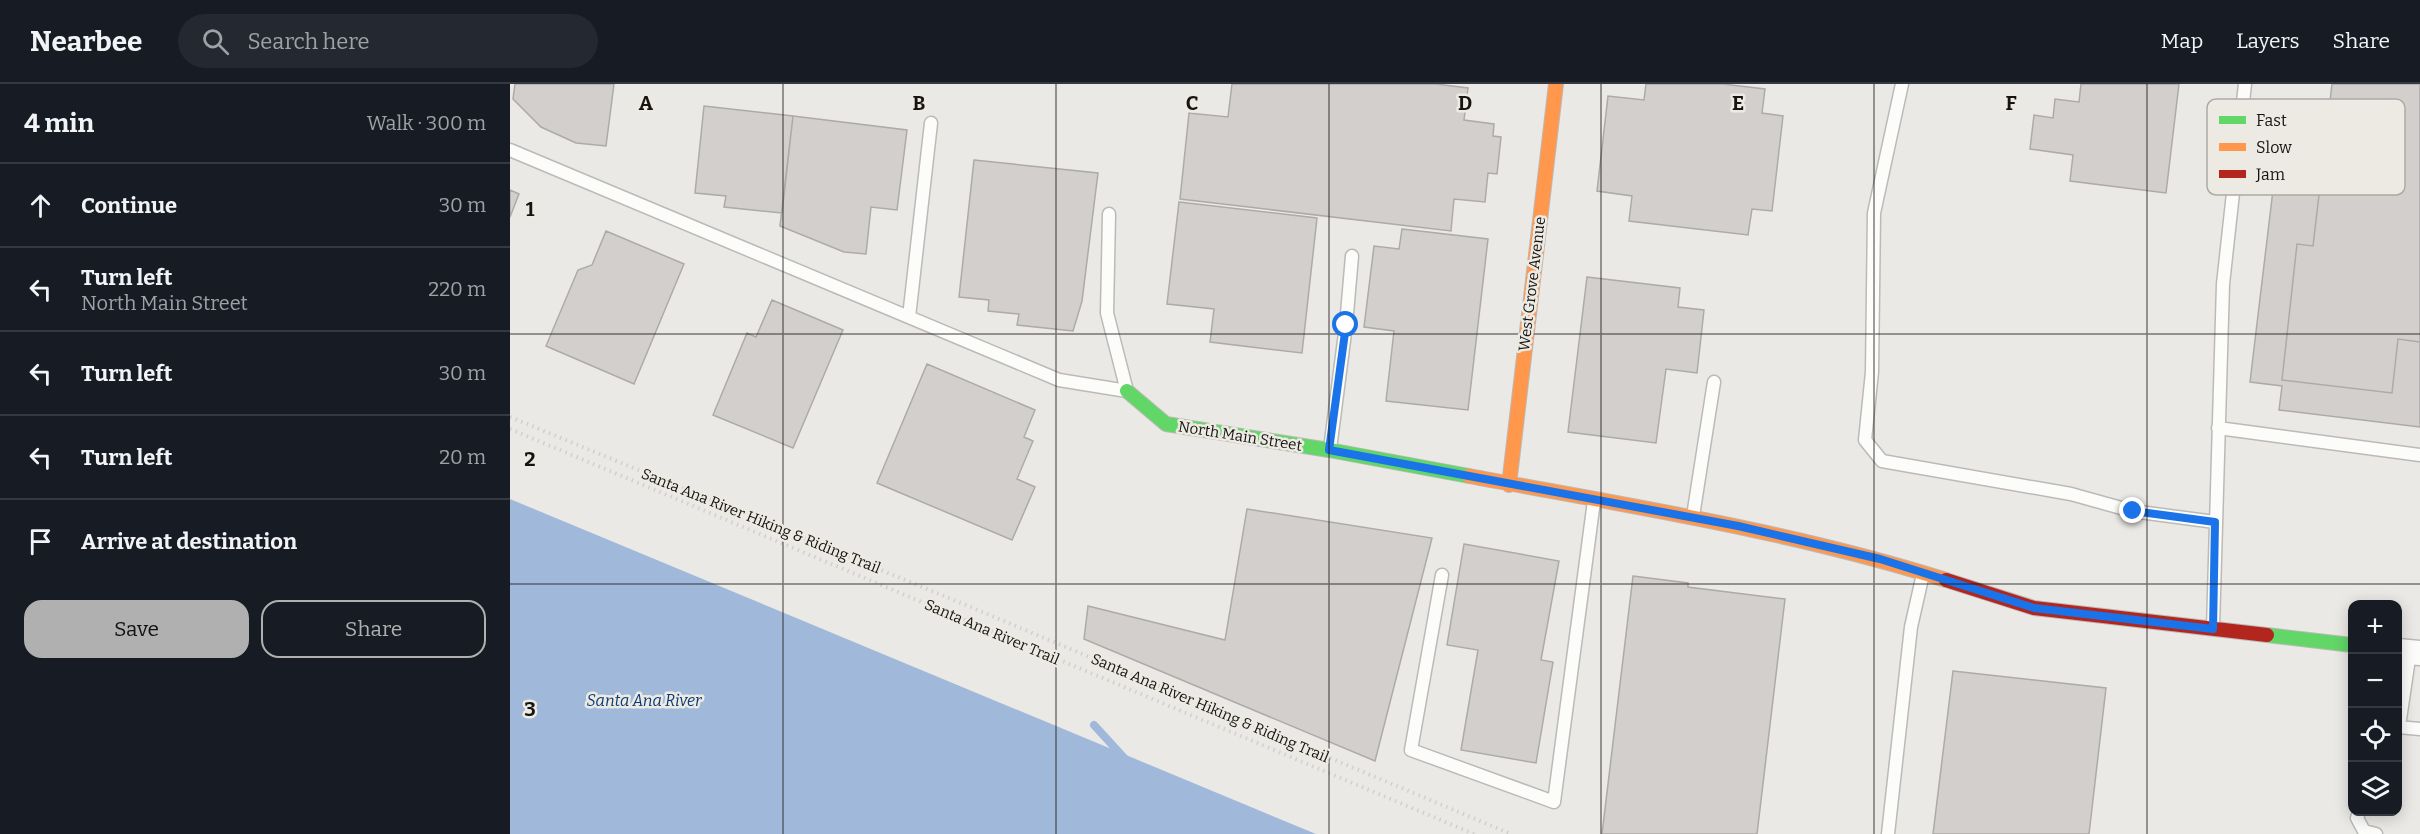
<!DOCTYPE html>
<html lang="en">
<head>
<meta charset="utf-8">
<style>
  :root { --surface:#171b24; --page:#242831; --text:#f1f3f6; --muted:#9ea1a6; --line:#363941; --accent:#b0b0b1 }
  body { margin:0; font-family:Bitter,serif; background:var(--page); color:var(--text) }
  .controls { position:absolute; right:18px; bottom:18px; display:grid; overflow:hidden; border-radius:12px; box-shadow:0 3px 15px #0003 }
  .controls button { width:54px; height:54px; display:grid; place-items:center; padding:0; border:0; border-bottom:2px solid var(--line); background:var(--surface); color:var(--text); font:30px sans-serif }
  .stop { position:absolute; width:18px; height:18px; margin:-14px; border:4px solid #1a73e8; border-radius:50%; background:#fff }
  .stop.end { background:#1a73e8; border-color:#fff; box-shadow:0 2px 6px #0008 }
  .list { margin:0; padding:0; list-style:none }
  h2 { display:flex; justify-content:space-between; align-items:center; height:78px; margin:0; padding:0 24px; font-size:26px }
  h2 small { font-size:20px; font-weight:400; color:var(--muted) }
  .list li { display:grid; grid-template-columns:39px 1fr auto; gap:18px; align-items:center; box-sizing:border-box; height:84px; padding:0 24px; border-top:2px solid var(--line) }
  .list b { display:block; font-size:22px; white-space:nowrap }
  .list p { margin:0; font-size:20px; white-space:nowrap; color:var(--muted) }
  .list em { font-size:20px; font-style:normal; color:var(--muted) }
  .actions { display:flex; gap:12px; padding:18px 24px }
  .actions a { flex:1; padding:14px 0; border:2px solid var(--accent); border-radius:18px; text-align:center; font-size:21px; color:var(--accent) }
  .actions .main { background:var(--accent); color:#111 }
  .icon { flex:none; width:33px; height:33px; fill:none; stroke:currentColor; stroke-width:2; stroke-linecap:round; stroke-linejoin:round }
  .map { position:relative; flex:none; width:1910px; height:750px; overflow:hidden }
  header { display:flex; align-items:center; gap:36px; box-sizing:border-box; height:84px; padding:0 30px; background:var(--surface); border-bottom:2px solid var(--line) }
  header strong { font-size:28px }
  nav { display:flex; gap:33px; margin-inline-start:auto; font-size:21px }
  .search { width:420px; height:54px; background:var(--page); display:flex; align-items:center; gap:15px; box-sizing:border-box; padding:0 21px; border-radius:33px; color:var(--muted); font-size:22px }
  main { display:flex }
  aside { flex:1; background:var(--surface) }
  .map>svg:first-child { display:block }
</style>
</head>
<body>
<header>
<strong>Nearbee</strong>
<div class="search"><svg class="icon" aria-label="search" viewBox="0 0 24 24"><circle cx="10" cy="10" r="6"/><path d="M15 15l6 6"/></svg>Search here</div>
<nav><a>Map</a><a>Layers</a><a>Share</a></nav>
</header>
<main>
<aside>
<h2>4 min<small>Walk · 300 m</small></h2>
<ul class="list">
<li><svg class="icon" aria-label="ahead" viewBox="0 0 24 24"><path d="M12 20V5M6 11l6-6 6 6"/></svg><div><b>Continue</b></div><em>30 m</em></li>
<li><svg class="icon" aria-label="left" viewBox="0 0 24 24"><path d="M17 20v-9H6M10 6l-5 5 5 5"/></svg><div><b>Turn left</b><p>North Main Street</p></div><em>220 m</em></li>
<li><svg class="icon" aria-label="left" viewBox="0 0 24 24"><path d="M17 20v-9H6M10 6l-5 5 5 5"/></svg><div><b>Turn left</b></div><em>30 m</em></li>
<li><svg class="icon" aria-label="left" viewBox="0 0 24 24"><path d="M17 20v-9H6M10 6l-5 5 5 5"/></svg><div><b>Turn left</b></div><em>20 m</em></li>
<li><svg class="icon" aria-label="arrive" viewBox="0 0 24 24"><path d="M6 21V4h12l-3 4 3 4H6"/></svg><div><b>Arrive at destination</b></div></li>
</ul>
<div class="actions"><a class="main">Save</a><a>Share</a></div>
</aside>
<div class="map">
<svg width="1910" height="750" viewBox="0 0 1910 750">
  <rect width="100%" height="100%" fill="#ebe9e5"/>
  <path fill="#a0b9da" d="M0,415l806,335h-806z"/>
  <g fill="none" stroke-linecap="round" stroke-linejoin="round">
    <path stroke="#a0b9da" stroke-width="8" d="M584,641l32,35"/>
  </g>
  <path fill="#d2cfcd" stroke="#adaba9" stroke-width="1.5" d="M5,0h99l-8,62 -30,-3 -35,-16 -28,-28z
    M722,0h204l32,4 -4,32 30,4 -1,12 8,1 -4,37 -9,-1 -3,29 -31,-3 -3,32 -271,-32 9,-86 39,4z
    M1136,0h77l42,5 -3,24 21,3 -11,95 -20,-2 -4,26 -119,-14 3,-25 -35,-5 11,-95 36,4z
    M1571,0h98l-13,109 -96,-12 3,-26 -43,-6 4,-34 19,3 2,-19 24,3z
    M1822,0h88v258l-22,-3 -6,54 -110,-13 15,-136 16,2z
    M194,22l89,10 -11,97 -58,-6 2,-11 -31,-3z
    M283,32l114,14 -10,80 -26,-3 -5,47 -22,-2 -64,-26z
    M464,76l124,13 -16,128 -9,30 -56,-6 2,-11 -31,-3 1,-11 -30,-3z
    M0,106l9,4 -9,23z
    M1763,106l46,5 -6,51 -16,-2 -15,136 110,13 6,-54 22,3v85l-141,-17 3,-24 -32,-4z
    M669,118l138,16 -15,135 -92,-11 4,-33 -47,-5z
    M892,145l86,10 -20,171 -82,-9 8,-70 -30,-4 10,-81 25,3z
    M96,147l78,33 -50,120 -88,-38 32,-76 14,-5z
    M1077,193l93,11 -2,19 26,3 -7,63 -31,-4 -10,74 -88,-11z
    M262,216l71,30 -50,118 -80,-33 34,-82 9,4z
    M417,280l108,46 -11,27 9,4 -16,38 18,8 -23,53 -135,-57z
    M737,425l185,29 -57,223 -291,-122 4,-33 137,34z
    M954,460l95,17 -18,99 12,2 -17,101 -75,-13 17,-100 -31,-5z
    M1123,492l55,7v4l97,12 -28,235h-155z
    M1443,587l153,17 -17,146h-156z"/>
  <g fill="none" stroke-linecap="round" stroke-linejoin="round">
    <defs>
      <path id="lane" d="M1392,0l-28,129 -2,159 -7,68 17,21 189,33 61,17 83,11
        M0,66l549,230 68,11 -20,-78 2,-99
        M399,233l22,-194
        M1708,344l202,27
        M820,365l16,-124 6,-69
        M1183,432l21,-134
        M932,491l-31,175 143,52 40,-301
        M1703,544l10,-344 22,-200
        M1889,642l11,-74
        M1888,643l22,2
        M1849,728l-2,6 7,13 12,3
        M1378,750l23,-207 12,-53"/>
      <path id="street" d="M1888,567l22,2"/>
      <path id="fast" d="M617,307l39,33 163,26 140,26
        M1757,551l85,10"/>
      <path id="slow" d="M959,392c160,30 322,55 477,104
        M999,401l47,-401"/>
      <path id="jam" d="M1436,496l88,28 233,27"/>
    </defs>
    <use href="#lane" stroke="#bcbab7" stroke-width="15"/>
    <use href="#street" stroke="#bcbab7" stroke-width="27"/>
    <use href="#fast" stroke="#bcbab7" stroke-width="16"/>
    <use href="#slow" stroke="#bcbab7" stroke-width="16"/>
    <use href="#jam" stroke="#bcbab7" stroke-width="16"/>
    <path stroke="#d0d0ce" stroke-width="4" stroke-dasharray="1.5 4.5" stroke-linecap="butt" d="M0,333l451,186 550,231
      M0,345l964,405"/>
    <use href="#lane" stroke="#fcfcfb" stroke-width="12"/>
    <use href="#street" stroke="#fcfcfb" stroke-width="24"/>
    <use href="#fast" stroke="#63d668" stroke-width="14"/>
    <use href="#slow" stroke="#ff974d" stroke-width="14"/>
    <use href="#jam" stroke="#b3261e" stroke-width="14"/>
  </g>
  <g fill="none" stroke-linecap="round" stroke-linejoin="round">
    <path stroke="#1a73e8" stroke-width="8" d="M836,241l-17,125 409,76 142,33 154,49 179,21 2,-107 -82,-11"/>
  </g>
  <path fill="none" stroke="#151412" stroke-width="1.5" stroke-opacity="0.55" d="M273,0v750M546,0v750M819,0v750M1091,0v750M1364,0v750M1637,0v750M0,250h1910M0,500h1910"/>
  <g text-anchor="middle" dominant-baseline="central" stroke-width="5" stroke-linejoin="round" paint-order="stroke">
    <g font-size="15" fill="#151412" stroke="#edeae3">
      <text transform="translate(1022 200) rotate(-83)">West Grove Avenue</text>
      <text transform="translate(730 352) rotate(9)">North Main Street</text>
      <text transform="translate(251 437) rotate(22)">Santa Ana River Hiking &amp; Riding Trail</text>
      <text transform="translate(482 548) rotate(23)">Santa Ana River Trail</text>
      <text transform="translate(700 624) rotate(23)">Santa Ana River Hiking &amp; Riding Trail</text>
    </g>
    <g font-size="16" font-style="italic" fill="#0a3c77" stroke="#edeae3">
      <text x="134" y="616">Santa Ana River</text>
    </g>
  </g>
  <rect x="1697" y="15" width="198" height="96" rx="9" fill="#edeae3" stroke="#acaaa4" stroke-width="1.5"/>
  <rect x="1709" y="32" width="27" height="8" fill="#63d668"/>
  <rect x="1709" y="59" width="27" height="8" fill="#ff974d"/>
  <rect x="1709" y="86" width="27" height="8" fill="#b3261e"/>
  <g font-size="16" fill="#151412">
    <text x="1746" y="42">Fast</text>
    <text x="1746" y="69">Slow</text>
    <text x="1746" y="96">Jam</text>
  </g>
  <g font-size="20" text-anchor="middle" font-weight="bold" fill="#151412" stroke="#edeae3" stroke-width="5" stroke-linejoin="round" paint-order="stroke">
    <text x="136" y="26">A</text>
    <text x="409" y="26">B</text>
    <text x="682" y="26">C</text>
    <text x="955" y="26">D</text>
    <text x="1228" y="26">E</text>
    <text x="1501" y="26">F</text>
    <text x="20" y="132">1</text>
    <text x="20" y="382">2</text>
    <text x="20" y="632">3</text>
  </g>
</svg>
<div class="controls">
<button>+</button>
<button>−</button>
<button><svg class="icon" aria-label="locate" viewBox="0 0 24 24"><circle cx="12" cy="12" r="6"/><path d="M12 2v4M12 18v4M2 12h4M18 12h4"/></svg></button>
<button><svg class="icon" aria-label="layers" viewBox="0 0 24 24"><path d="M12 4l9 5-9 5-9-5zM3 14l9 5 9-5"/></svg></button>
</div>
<div class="stop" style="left:836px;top:241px"></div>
<div class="stop end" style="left:1623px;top:427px"></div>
</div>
</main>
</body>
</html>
